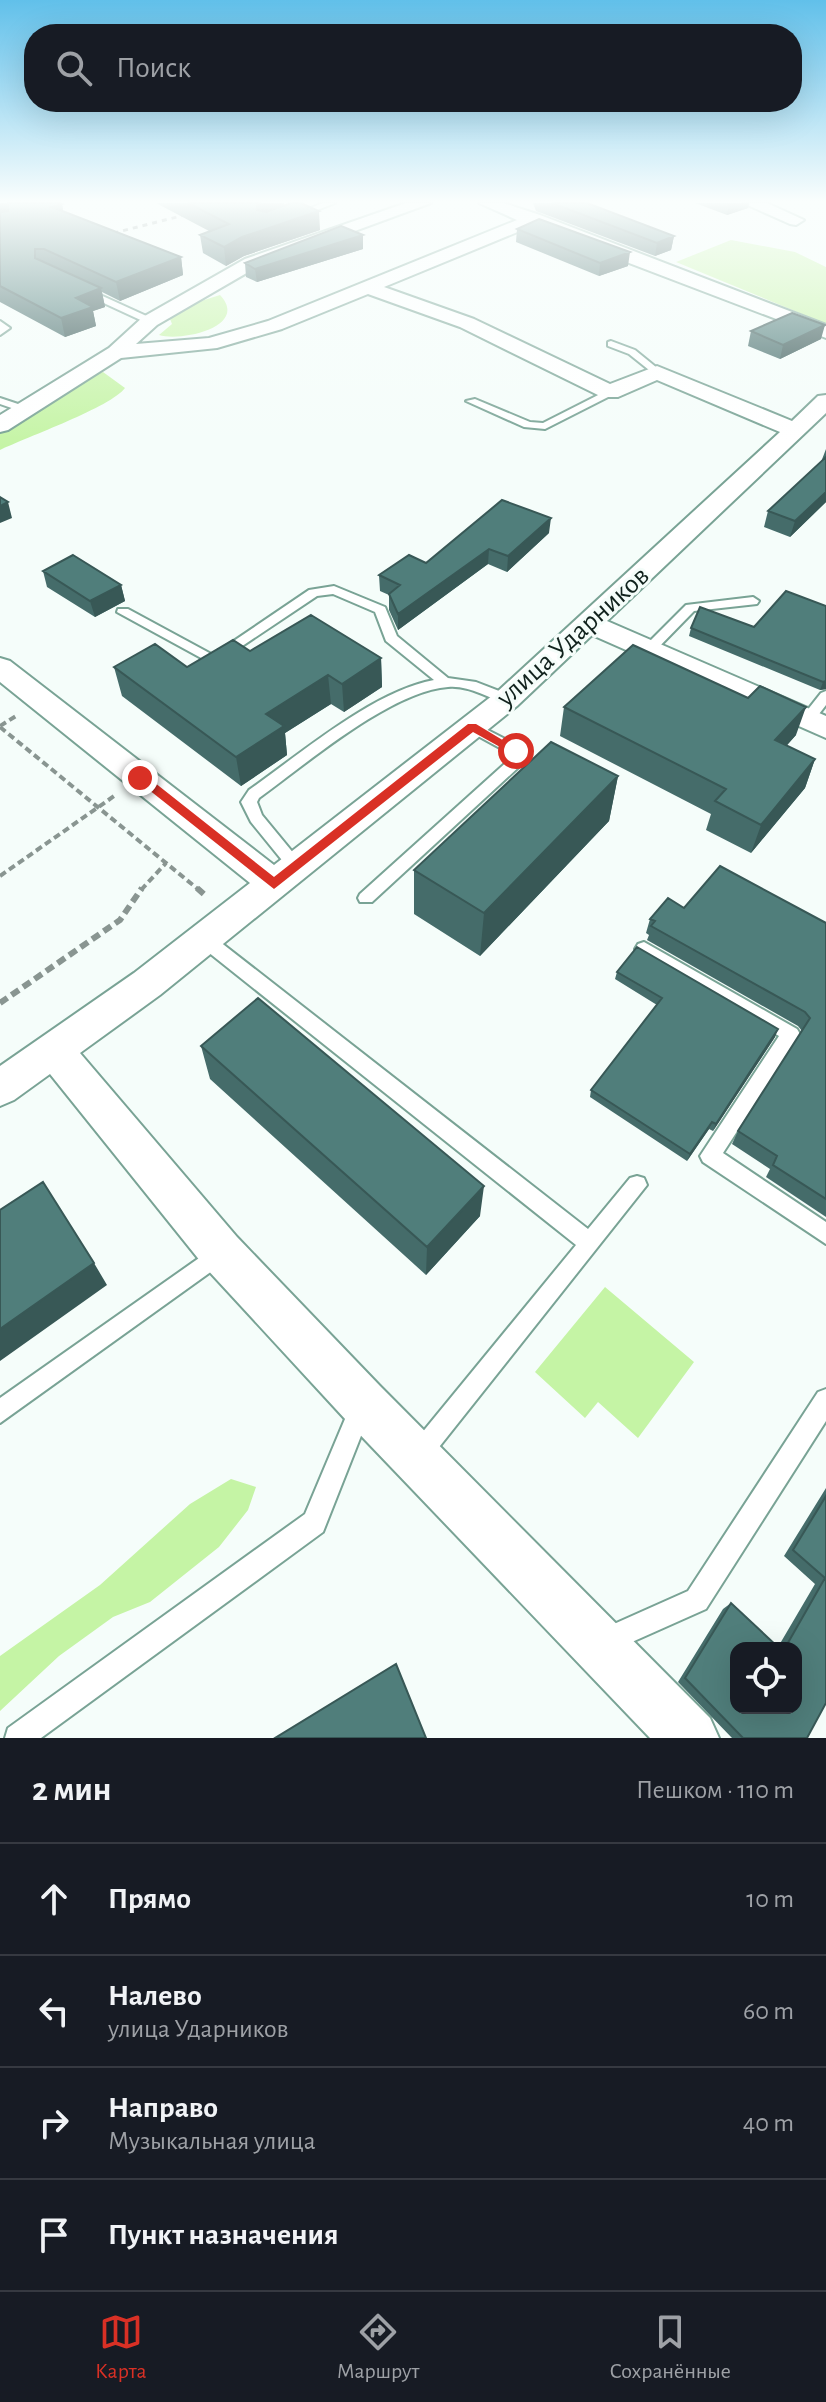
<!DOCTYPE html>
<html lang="ru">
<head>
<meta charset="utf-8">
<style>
  :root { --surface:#171b24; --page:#242831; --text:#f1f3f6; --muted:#9ea1a6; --line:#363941; --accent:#d93025 }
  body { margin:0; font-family:"Alegreya Sans",sans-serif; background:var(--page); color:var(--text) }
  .controls { position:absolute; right:24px; bottom:24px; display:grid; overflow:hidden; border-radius:16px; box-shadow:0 8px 32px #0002 }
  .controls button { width:72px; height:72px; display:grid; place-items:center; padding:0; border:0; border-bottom:2px solid var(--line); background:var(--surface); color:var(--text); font:40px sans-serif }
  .stop { position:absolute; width:24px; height:24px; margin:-18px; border:6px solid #d93025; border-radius:50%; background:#fff }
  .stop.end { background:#d93025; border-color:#fff; box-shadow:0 2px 8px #0008 }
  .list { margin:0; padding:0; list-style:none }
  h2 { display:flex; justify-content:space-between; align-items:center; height:104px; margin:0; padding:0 32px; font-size:34px }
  h2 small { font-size:26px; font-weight:400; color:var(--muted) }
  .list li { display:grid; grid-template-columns:52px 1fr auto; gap:24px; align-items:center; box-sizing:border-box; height:112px; padding:0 32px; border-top:2px solid var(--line) }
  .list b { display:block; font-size:30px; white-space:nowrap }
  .list p { margin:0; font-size:26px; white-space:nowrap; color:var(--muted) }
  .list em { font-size:26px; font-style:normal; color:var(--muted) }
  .icon { flex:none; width:44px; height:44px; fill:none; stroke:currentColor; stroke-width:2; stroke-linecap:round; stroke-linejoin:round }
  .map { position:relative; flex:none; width:826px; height:1738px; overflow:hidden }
  .search { position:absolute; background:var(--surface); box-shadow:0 8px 32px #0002; left:24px; right:24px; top:24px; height:88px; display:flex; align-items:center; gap:20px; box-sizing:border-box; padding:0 28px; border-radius:32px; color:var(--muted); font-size:30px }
  .sheet { height:552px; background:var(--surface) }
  nav { display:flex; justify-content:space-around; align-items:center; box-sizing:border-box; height:112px; border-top:2px solid var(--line); background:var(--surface); font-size:22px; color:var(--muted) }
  nav a { display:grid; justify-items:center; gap:4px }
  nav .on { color:var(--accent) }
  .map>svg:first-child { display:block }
</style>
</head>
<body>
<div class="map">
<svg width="826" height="1738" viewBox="0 0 826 1738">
  <rect width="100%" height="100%" fill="#f5fdfa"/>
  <path fill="#c5f4a5" d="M731,240l64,12 31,15v57l-150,-62z
    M220,295c30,32 -39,47 -61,40l13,-11 -2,-5 28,-17z
    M103,372l22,16c-14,19 -98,49 -125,62v-19l68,-38 12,-13z
    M605,1287l89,75 -56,76 -40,-36 -13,16 -50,-46z
    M231,1479l25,8 -8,23 -29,37 -69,55 -37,15 -54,39 -59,55v-55l100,-71 90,-81z"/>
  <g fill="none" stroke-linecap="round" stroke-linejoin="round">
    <defs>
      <path id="lane" d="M323,203h12l-38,15 -7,-2z
        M85,288l68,31 2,2 -8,2 -65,-30 -1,-2z
        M0,321l10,7 -10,7z
        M611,341l24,9 27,22 -8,2 -25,-20 -21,-8v-4z
        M610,389l5,3 -1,2 -69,35 -21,-2 -58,-26 9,-2 55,23 13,1z
        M0,398l30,10 1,2 -5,3 -26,-9z
        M334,586l51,21 12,29 51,42 28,4 36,14 2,3 -7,5c-19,-6 -38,-19 -59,-17 -57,4 -142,77 -189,111l-2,4 5,13 42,51 -8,6 -6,-2 -39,-48 -10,-20 8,-12c50,-35 124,-99 185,-110l-48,-39 -11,-29 -42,-18 -16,2 -103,69 -97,-53 1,-3h10l85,46 96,-65z
        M753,597l6,4 -2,3 -63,7 -41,42h-10l-2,-3 45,-45z
        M826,691v14l-14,18h-10l-2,-3 2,-3 19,-24z
        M472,722l49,25 3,13 -2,4 -150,138h-12l-2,-4 2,-4 150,-135 -1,-6 -42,-23 -2,-3 2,-3z
        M204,932l6,2 378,295 42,-51 7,-2 7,2 3,7 -219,276 -8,4 -8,-4 -4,-8 4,-8 164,-200 -378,-301 -2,-5 2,-5z
        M644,942l153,87 3,5 -3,5 -74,114 103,69v22l-123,-82 -3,-6 79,-120 -141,-82 -3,-5 3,-5z
        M219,1244l7,3 3,7 -3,7 -226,162v-25z
        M826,1389v32l-120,188 -101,45 -9,-4 -4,-9 4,-9 92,-41 130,-199z
        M361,1397l8,3 3,8 -49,124 -282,206h-36l3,-10 297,-214 48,-114z"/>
      <path id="street" d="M406,203h25l-174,64 -100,58 -21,19 73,-6 59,-17 249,-101 -38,-17h24l37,12 286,110v13l-294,-112 -148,61 90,32 136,65 47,-18 135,55 26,-25 8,-1v18l-219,208 219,95v22l-234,-103 -75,71 -357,289 -80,58 157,184 143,149 330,332 9,20h-69l-304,-318 -141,-153 -155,-193 -36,26 -14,6v-40l134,-93 116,-90 -250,-201v-24l10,3 264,204 223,-173 283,-260 -123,-52 -39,17h-16l-142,-70 -92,-33 -86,35 -65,19 -96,10 -113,72 -8,2v-17l109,-67 34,-31 102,-58z
        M743,203h24l37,17 -8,5 -6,-1z"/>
    </defs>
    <use href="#lane" stroke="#79a395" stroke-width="4"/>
    <use href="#street" stroke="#79a395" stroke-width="4"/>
    <path stroke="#899591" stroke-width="4" stroke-dasharray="7 4" stroke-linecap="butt" d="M0,726l16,-10
      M0,727l199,163
      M0,876l117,-82
      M141,890l25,-27"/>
    <path stroke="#899591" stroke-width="6" stroke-dasharray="9 5" stroke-linecap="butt" d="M197,888l9,8
      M0,1003l120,-83 22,-32"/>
    <use href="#lane" fill="#fff" fill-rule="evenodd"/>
    <use href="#street" fill="#fff" fill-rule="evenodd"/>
    <path stroke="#7a8783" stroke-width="3" stroke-dasharray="5 5" stroke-linecap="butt" d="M94,238l138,-35"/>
  </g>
  <path fill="#456c6a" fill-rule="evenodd" d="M0,203l62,1 1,8 118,45 2,18 -63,26 -18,-9 3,15 -12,4 3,15 -31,11 -65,-35z
    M156,203h128v3l36,24 -76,26 -18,10 -23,-13 -3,-18 9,-4z
    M533,203h54l87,33 -3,14 -16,6 -119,-45z
    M695,203h54l-1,5 -21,7z
    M517,229l111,37 -29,10 -83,-34z
    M363,235v14l-106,33 -11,-5 -1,-14z
    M751,331l70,8 -41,20 -32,-13z
    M826,449v53l-36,35 -26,-10 4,-16 53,-49z
    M549,533l-42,39 -19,-8 -90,66 -9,-20v-15l-9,-4 -1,-16z
    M43,571l78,14 4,16 -30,16 -48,-30z
    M826,606v83l-6,1 -131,-54 2,-8 63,-1z
    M250,651l131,7 1,29 -38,25 -13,-8 -46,29 2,22 -46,31 -119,-90 -8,-29h73z
    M564,707l232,28 -10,11 29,13 -10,29 -54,65 -45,-23 5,-16 -151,-78z
    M618,776l-9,45 -129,135 -66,-42v-44z
    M684,908l142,15v294l-60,-40 4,-8 -38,-25 6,-13 64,-100 -4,-5 -151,-86 2,-5 -3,-2 4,-14z
    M617,972l158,65 -62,94 -4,-2 -22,32 -97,-64 1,-7 66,-85 -42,-26z
    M201,1046l279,170 -54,59 -216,-196z
    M826,1488v215l-19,35h-75l-54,-56 45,-73 8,-6 47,44 37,-63 -31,-28zM736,1648h60l-60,60z"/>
  <path fill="#385856" d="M0,203h8l4,17 -12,1z
    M261,203h23v11l-25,15 -2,-24z
    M729,203h20l-1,5 -21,7z
    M62,204l3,17 -13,-14z
    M319,211l1,19 -76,26 -18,10 -2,-19 18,-10z
    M363,235v14l-106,33 -2,-13z
    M674,236l-3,14 -16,6 2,-13z
    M630,252l-2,14 -29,10 1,-13z
    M181,257l2,18 -63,26 -4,-19z
    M101,288l4,19 -12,4 3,15 -31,11 -4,-19 15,-20z
    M825,325l-4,14 -41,20 3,-14z
    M826,492v10l-36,35 5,-16z
    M8,502l4,16 -12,5v-17z
    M551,518l-2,15 -42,39 1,-16z
    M489,549l-1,15 -90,66v-16z
    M121,585l4,16 -30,16 -5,-16z
    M381,658l1,29 -38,25 -2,-28z
    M328,675l3,29 -46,29 2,22 -46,31 -5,-29 30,-43z
    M826,681v8l-6,1 3,-8z
    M806,707l-10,28 -30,34 9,-29z
    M815,759l-10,29 -54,65 10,-28z
    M618,776l-9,45 -129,135 4,-43z
    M778,1029l-3,8 -62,94 3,-7z
    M712,1122l-3,7 -22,32 3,-7z
    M484,1186l-4,30 -54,59 1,-28z
    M94,1263l13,22 -107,76v-32z"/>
  <path fill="#507e7b" stroke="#385856" stroke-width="2" d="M8,203h52l2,1 -10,3 129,50 -65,25 -72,-33h-9v9l66,30 -25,10 17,9 -32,11 -61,-32v-74l8,-1z
    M188,203h73l-4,2v5l9,2 25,-9h10l18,8 -77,26 -18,10 -24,-12 29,-11z
    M552,203h35l87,33 -17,7z
    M539,219l91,33 -30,11 -83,-34z
    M341,226l22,9 -108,34 -10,-6z
    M792,313l33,12 -42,20 -32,-14z
    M826,457v35l-31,29 -27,-10z
    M0,497l8,5 -8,4z
    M502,500l49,18 -43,38 -19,-7 -91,65 -9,-20 11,-9 -21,-10 30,-20 17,8z
    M73,555l48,30 -31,16 -47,-30z
    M786,591l40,15v75l-3,1 -132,-54 9,-21 54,20z
    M311,615l70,43 -39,26 -14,-9 -62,39 18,12 -48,31 -122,-90 41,-23 32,23 46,-27 17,11z
    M633,645l115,53 12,-12 46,21 -31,33 40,19 -54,66 -46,-24 11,-12 -162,-82z
    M551,742l67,34 -134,137 -70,-43z
    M720,866l106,57v276l-53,-34 4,-9 -39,-25 72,-113 -5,-6 -154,-86 4,-5 -5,-2 18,-21 16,10z
    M637,947l141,82 -62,95 -4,-2 -22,32 -99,-64 71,-92 -45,-26z
    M258,998l226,188 -57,61 -226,-201z
    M43,1182l51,81 -94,66v-119z
    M826,1496v207l-19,35h-64l-58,-60 46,-75 48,45h-43v60h60v-60h-11l40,-70 -32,-28z
    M396,1664l30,74h-151z"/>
  <linearGradient id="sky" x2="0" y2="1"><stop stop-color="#61c0ea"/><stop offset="0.45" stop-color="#fafefd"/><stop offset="1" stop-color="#fafefd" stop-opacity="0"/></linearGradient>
  <rect width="826" height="447" fill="url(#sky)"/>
  <path fill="#d93025" d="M468,724h8l45,27 -10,2 -38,-21 -199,157 -140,-111 11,-3 129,102z"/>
  <g text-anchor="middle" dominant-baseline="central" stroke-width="6" stroke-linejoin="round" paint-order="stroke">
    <g font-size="28" fill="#11221d" stroke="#f5fdfa">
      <text transform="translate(573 637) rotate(-42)">улица Ударников</text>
    </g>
  </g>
</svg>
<div class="controls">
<button><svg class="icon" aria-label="locate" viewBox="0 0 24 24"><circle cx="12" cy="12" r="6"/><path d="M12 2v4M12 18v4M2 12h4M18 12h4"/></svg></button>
</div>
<div class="stop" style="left:516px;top:751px"></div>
<div class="stop end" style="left:140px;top:778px"></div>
<div class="search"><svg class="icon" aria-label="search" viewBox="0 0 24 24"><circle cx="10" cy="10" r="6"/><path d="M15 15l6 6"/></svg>Поиск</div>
</div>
<section class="sheet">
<h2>2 мин<small>Пешком · 110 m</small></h2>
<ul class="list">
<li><svg class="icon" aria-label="ahead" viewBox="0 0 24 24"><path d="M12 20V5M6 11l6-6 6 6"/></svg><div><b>Прямо</b></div><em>10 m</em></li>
<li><svg class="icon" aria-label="left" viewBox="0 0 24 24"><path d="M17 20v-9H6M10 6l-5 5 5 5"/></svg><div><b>Налево</b><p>улица Ударников</p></div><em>60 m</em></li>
<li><svg class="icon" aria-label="right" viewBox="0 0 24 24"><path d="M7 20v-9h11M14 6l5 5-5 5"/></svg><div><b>Направо</b><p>Музыкальная улица</p></div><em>40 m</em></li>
<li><svg class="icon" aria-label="arrive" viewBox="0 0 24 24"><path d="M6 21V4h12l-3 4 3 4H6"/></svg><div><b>Пункт назначения</b></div></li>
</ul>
</section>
<nav>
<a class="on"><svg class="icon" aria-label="map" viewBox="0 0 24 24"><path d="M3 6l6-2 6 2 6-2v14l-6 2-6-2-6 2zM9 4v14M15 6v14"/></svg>Карта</a>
<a><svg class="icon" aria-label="directions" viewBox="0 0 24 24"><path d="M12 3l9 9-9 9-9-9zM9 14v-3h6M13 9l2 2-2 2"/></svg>Маршрут</a>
<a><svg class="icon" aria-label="saved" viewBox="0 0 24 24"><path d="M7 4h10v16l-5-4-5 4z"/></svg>Сохранённые</a>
</nav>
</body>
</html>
